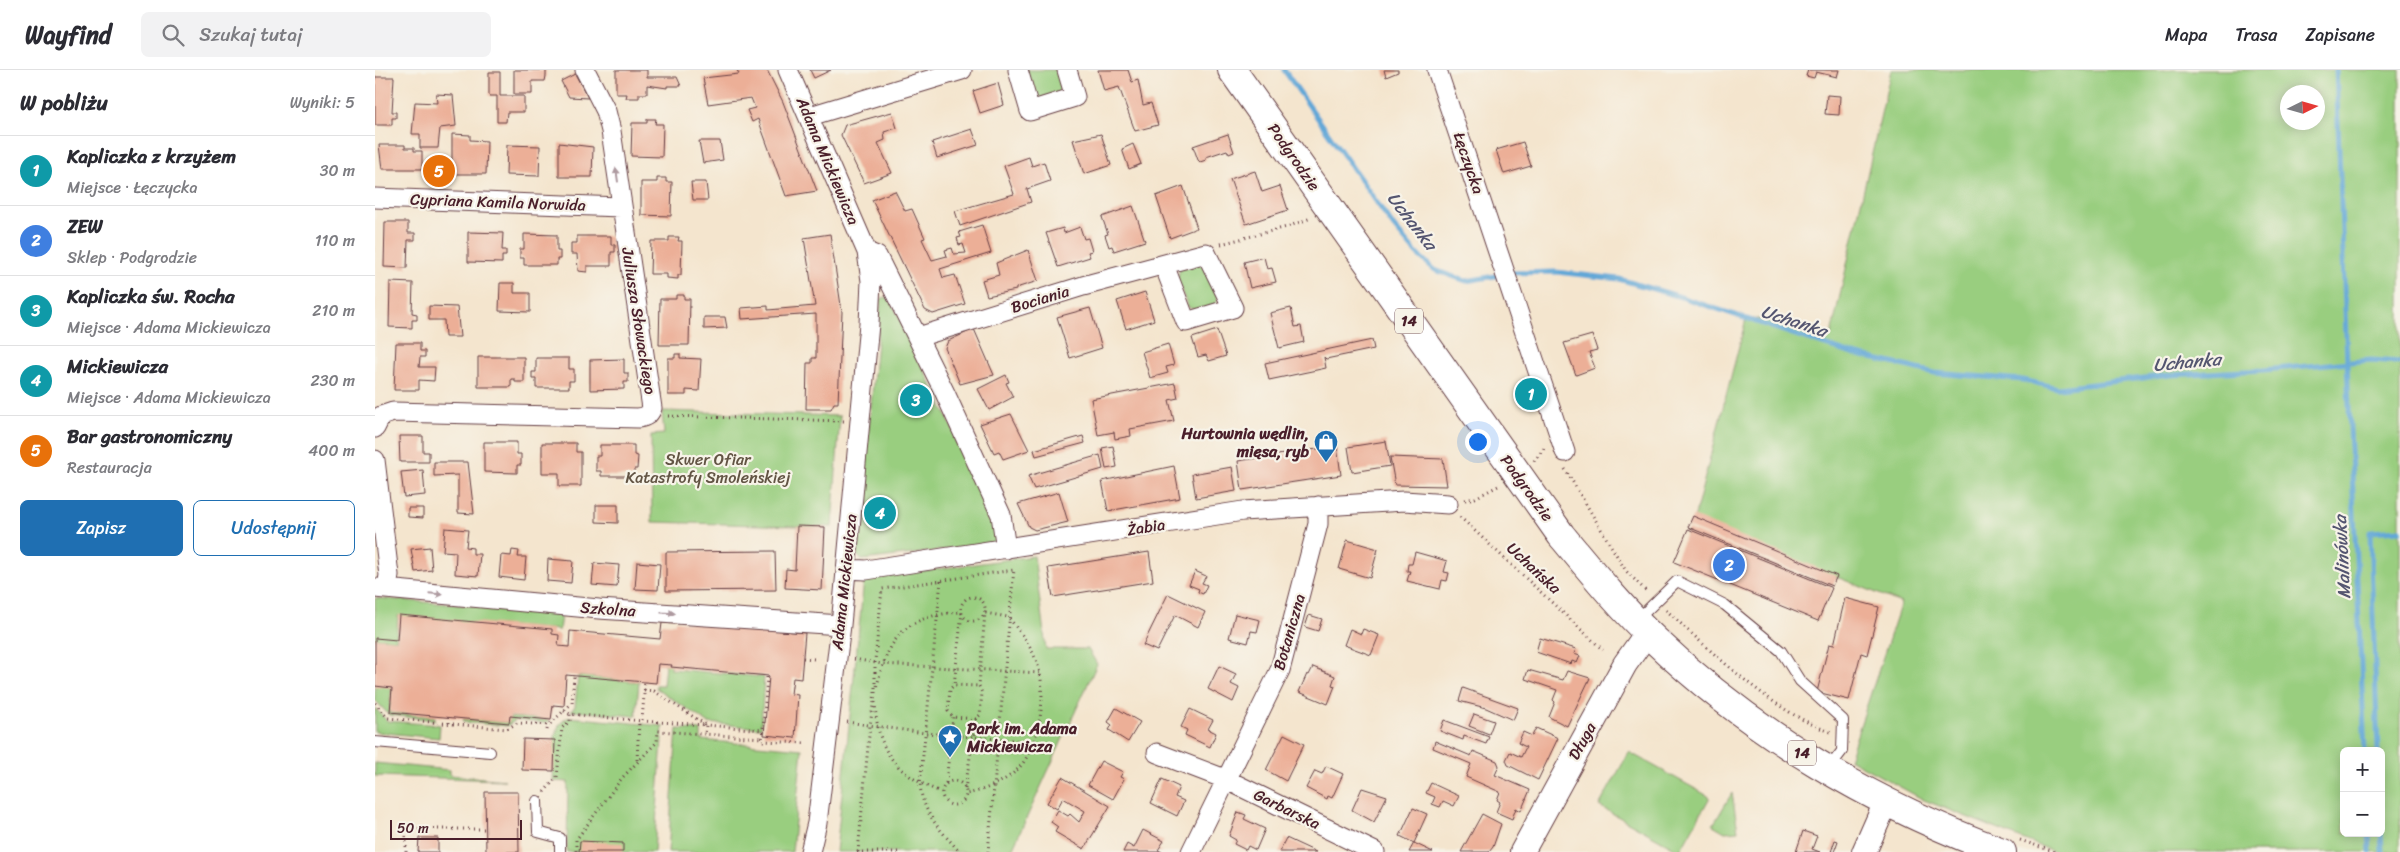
<!DOCTYPE html>
<html lang="pl">
<head>
<meta charset="utf-8">
<style>
  :root { --surface:#fff; --page:#f2f2f3; --text:#2b2b33; --muted:#7c7c81; --line:#e1e1e2; --accent:#1f6fb2 }
  body { margin:0; font-family:Sriracha,sans-serif; background:var(--page); color:var(--text) }
  .controls { position:absolute; right:15px; bottom:15px; display:grid; overflow:hidden; border-radius:8px; box-shadow:0 2px 12px #0003 }
  .controls button { width:45px; height:45px; display:grid; place-items:center; padding:0; border:0; border-bottom:1px solid var(--line); background:var(--surface); color:var(--text); font:25px sans-serif }
  .compass { position:absolute; left:1905px; top:15px; width:45px; height:45px; border-radius:50%; background:var(--surface); box-shadow:0 2px 12px #0003; rotate:85deg }
  .scale { position:absolute; left:15px; bottom:12px; width:132px; box-sizing:border-box; padding-left:5px; border:2px solid #4a1f2b; border-top:0; font-size:14px; line-height:18px; white-space:nowrap; color:#4a1f2b; -webkit-text-stroke:4px #f7f3e8; paint-order:stroke }
  .you { position:absolute; left:1102px; top:371px; width:18px; height:18px; margin:-12px; border:4px solid #fff; border-radius:50%; background:#1a73e8; box-shadow:0 0 0 8px #1a73e833 }
  .badge { display:grid; place-items:center; width:32px; height:32px; border-radius:50%; background:var(--accent); color:#fff; font-size:16px; font-weight:700 }
  .pin { position:absolute; translate:-50% -50%; border:2px solid #fff; box-shadow:0 1px 5px #0006 }
  .list { margin:0; padding:0; list-style:none }
  h2 { display:flex; justify-content:space-between; align-items:center; height:65px; margin:0; padding:0 20px; font-size:21px }
  h2 small { font-size:16px; font-weight:400; color:var(--muted) }
  .list li { display:grid; grid-template-columns:32px 1fr auto; gap:15px; align-items:center; box-sizing:border-box; height:70px; padding:0 20px; border-top:1px solid var(--line) }
  .list b { display:block; font-size:19px; white-space:nowrap }
  .list p { margin:0; font-size:16px; white-space:nowrap; color:var(--muted) }
  .list em { font-size:16px; font-style:normal; color:var(--muted) }
  .actions { display:flex; gap:10px; padding:15px 20px }
  .actions a { flex:1; padding:11px 0; border:1px solid var(--accent); border-radius:8px; text-align:center; font-size:18px; color:var(--accent) }
  .actions .main { background:var(--accent); color:#fff }
  .icon { flex:none; width:28px; height:28px; fill:none; stroke:currentColor; stroke-width:2; stroke-linecap:round; stroke-linejoin:round }
  .map { position:relative; flex:none; width:2025px; height:782px; overflow:hidden }
  header { display:flex; align-items:center; gap:30px; box-sizing:border-box; height:70px; padding:0 25px; background:var(--surface); border-bottom:1px solid var(--line) }
  header strong { font-size:24px }
  nav { display:flex; gap:28px; margin-inline-start:auto; font-size:18px }
  .search { width:350px; height:45px; background:var(--page); display:flex; align-items:center; gap:12px; box-sizing:border-box; padding:0 18px; border-radius:8px; color:var(--muted); font-size:19px }
  main { display:flex }
  aside { flex:1; background:var(--surface) }
  .map>svg:first-child { display:block }
</style>
</head>
<body>
<header>
<strong>Wayfind</strong>
<div class="search"><svg class="icon" aria-label="search" viewBox="0 0 24 24"><circle cx="10" cy="10" r="6"/><path d="M15 15l6 6"/></svg>Szukaj tutaj</div>
<nav><a>Mapa</a><a>Trasa</a><a>Zapisane</a></nav>
</header>
<main>
<aside>
<h2>W pobliżu<small>Wyniki: 5</small></h2>
<ul class="list">
<li><span class="badge" style="background:#0f9aa8">1</span><div><b>Kapliczka z krzyżem</b><p>Miejsce · Łęczycka</p></div><em>30 m</em></li>
<li><span class="badge" style="background:#3f7fe0">2</span><div><b>ZEW</b><p>Sklep · Podgrodzie</p></div><em>110 m</em></li>
<li><span class="badge" style="background:#0f9aa8">3</span><div><b>Kapliczka św. Rocha</b><p>Miejsce · Adama Mickiewicza</p></div><em>210 m</em></li>
<li><span class="badge" style="background:#0f9aa8">4</span><div><b>Mickiewicza</b><p>Miejsce · Adama Mickiewicza</p></div><em>230 m</em></li>
<li><span class="badge" style="background:#e8710a">5</span><div><b>Bar gastronomiczny</b><p>Restauracja</p></div><em>400 m</em></li>
</ul>
<div class="actions"><a class="main">Zapisz</a><a>Udostępnij</a></div>
</aside>
<div class="map">
<svg width="2025" height="782" viewBox="0 0 2025 782">
  <rect width="100%" height="100%" fill="#f7f3e8"/>
  <filter id="ink" filterUnits="userSpaceOnUse"><feTurbulence type="fractalNoise" baseFrequency=".02" numOctaves="2"/><feDisplacementMap in="SourceGraphic" scale="10" xChannelSelector="R" yChannelSelector="G"/><feConvolveMatrix kernelMatrix="1 2 1 2 8 2 1 2 1" color-interpolation-filters="sRGB"/></filter>
  <filter id="wash" filterUnits="userSpaceOnUse"><feTurbulence type="fractalNoise" baseFrequency=".0096" numOctaves="4" result="noise"/><feDisplacementMap in="SourceGraphic" scale="20" xChannelSelector="R" yChannelSelector="G"/><feGaussianBlur stdDeviation="1.12" result="paint"/><feColorMatrix in="noise" values="0 0 0 0 0 0 0 0 0 0 0 0 0 0 0 0 0 1.4 0 .05"/><feComposite in="paint" operator="in"/></filter>
  <g filter="url(#wash)">
    <rect width="100%" height="100%" fill="#f4e5ce"/>
    <path fill="#99ce7f" stroke="#727655" fill-rule="evenodd" d="M648,0h40l1,24 -27,10z
      M1516,0h509v782h-345l-131,-52 -75,-41 52,-156 -207,-84 52,-200h25l60,16zM1912,22h30v30h-30zM1969,681h37v82h-37z
      M825,193l4,2 14,32 -2,7 -18,7 -10,-4 -11,-27 3,-11z
      M510,227l5,2 88,182 21,52 -4,11 -133,16 -5,-5 24,-256z
      M287,341l178,5 -8,111 -180,-5 -1,-87 13,-1z
      M659,486l12,93h42l9,15 -86,188h-175l28,-273z
      M0,528l184,15 2,3 -2,14 -161,-14 -2,24 -21,-2z
      M290,594h6v5l93,8 -3,51 -53,-5 -52,-35v-3h7z
      M203,606l61,6 -3,34 -65,-5 4,-5z
      M0,615l17,1 -3,27 46,4v3l-46,-5 -14,-15z
      M0,638l12,13 53,4 -1,13 -64,-6z
      M135,647l41,3 -7,3 -28,-3 -9,6 -43,-4 -1,-3 46,4z
      M195,647l93,9 -9,126h-87l1,-70 -15,-1c1,-18 -5,-58 17,-64z
      M302,659l24,1v10l101,9 -10,103h-124z
      M1254,682l81,45 -30,54 -81,-45z
      M0,693l75,7v5l55,5 -130,-4z
      M1357,723l6,38 -13,1 -12,-7z"/>
    <g fill="none" stroke-linecap="round" stroke-linejoin="round">
      <path stroke="#62a7d7" stroke-width="5" d="M909,0l110,157 22,26 19,17 31,11 35,-6
        M1961,0l11,293 18,388
        M1134,203l47,-1 63,7 62,18 168,56 86,20 88,7 35,8 112,-13 93,-5 108,-10 29,2
        M2003,681l-8,-219 30,-2
        M2006,760l1,22
        M1994,763l1,19"/>
    </g>
    <g id="blocks">
      <path fill="#ecaf97" d="M139,0h32v6l-1,5h-13v13h-18z
        M241,0h31v7h30l4,9h-14v2l-20,-3v9h-8v4h-13l1,-4h-11z
        M362,0h30l16,32 34,89 -31,5 -28,-77 -6,3 -5,-12 8,-2 -4,-10 -43,6 -5,-26 36,-4z
        M435,0h21l-17,8z
        M723,0h30l4,12 6,-2 5,25 8,-2 7,22 -23,6 -16,-44 -15,4z
        M1009,0h14v2l-12,5z
        M1433,0h31l-2,7 -21,-5 -2,6 -8,-2z
        M114,2h11v24h24v16h-17l-1,10h-9v-26h-8z
        M200,4l13,24 -19,-1 -8,-16z
        M0,7h19l-2,35h4v6h-4v7h-17z
        M623,13l6,22 -24,8 -7,-22z
        M61,24l17,1 3,31 -16,2 -2,20h-18v-14h-8l3,-32 22,1z
        M1452,25l13,1 -1,19 -14,-1z
        M517,42l5,16 -13,4 1,8 -7,3 14,30 -28,10 -23,-48 4,-10z
        M272,49h9l-1,5h8l-1,33 -31,-1 1,-33h15z
        M597,59l6,16 -41,13 -5,-16z
        M77,64l18,1v5l17,1 -1,33h-34z
        M726,64l10,31 -27,9 -11,-34z
        M853,64l6,18 -5,2 -2,-4 -21,7v3l-6,2 -2,-2 -5,-14z
        M324,71h21l3,19 -20,3z
        M1148,72l8,24 -27,8 -8,-24z
        M184,73l34,4 -1,30h-33z
        M758,74l8,20 -12,5 -7,-20z
        M4,75h26v3h9v3h8v18h-40z
        M132,75l33,1 -1,30 -33,-1z
        M654,87l3,9 12,-4 6,19 -23,8 4,13 -71,24 -5,-15 59,-17 -10,-28z
        M880,101l7,21 18,-6 8,24 -42,14 -16,-45z
        M282,108h9v4h6l-1,34 -30,-1v-33h16z
        M316,112h15l2,18h-15z
        M808,116l14,42 -27,10 -14,-42z
        M520,121l10,20 7,-2 13,29 -3,1 10,21 15,-4 -2,-6 7,-2 2,6 12,-1 -3,-9 -4,1 -2,-7 4,-1 -2,-5 23,-7 9,28 -51,16 3,9 12,-3 10,29 -32,10 -8,-4 -53,-110z
        M758,136l12,35 -31,10 -2,-5 -3,1 -4,-12 3,-1 -6,-17z
        M10,152h23v11h7v7h-7l-1,28 -23,-1z
        M705,157l4,12 4,-1 4,13 -4,1 2,5 -32,10 -12,-34 17,-5 1,5z
        M93,162l35,1 -1,17h4v6h-4v7l-34,-1z
        M149,164l33,1v16h3v8h-3v6h-33v-7h-4v-9h4z
        M455,164l12,78 -4,91h-4l-3,6h-25l1,-46h5v-5h4v-44l-74,5 -1,-11 27,-2v4l47,-4 -11,-68z
        M202,166h34v9h4v7h-4v14h-24v6l-9,-1 -1,-17h-6v-11h6z
        M294,167h10l-1,4h4l-1,34h-3v4l-11,-1v-4h-17l1,-33h18z
        M653,180l10,31 -22,7v2l-29,6 -5,-16 17,-5 -3,-12z
        M889,187l3,12 5,-1 4,14 -26,6 -6,-26z
        M15,212l23,1 -1,30 5,1v6h-5v8l-23,-1z
        M125,213h14v10h16v19l-31,-1z
        M770,222l9,28 -28,9 -9,-28z
        M301,225h8v4h6l-1,46h-30l1,-46h16z
        M54,236l28,1 3,30h-15l-1,-17h-15z
        M715,238l12,40 -32,10 -13,-41z
        M916,238l4,19 6,-1 3,16 -25,6 -9,-35z
        M329,247h21l2,11 -23,1z
        M599,259l20,46 -34,9 -15,-36 3,-7z
        M842,260l9,26 -17,5 -3,-6 -8,2 -6,-19z
        M1217,265l5,15 -8,2 6,16 -19,7 -12,-32z
        M997,270l2,9 -48,10 -2,-2 2,11 -57,12 -4,-17z
        M21,273h24v8h5v6h-5l-1,10h16l-1,14 -15,-1v10h-25z
        M793,274l6,21 -8,2 2,6 -18,5 -8,-26z
        M300,284h5v4l21,1 -2,32 -13,-1v5h-18v-37h7z
        M103,287h46v25h-9v-3h-4v8h-33z
        M161,288h33v11h5v12h-5v7h-33v-9h-4v-7h4z
        M249,289v14h4v9h-4v7l-34,1v-30z
        M631,305l3,7 -3,1 7,14 -24,13 -11,-21z
        M800,313l3,15 -9,2 5,21 -44,8 1,7 -16,3 -1,-7 -16,3 -7,-36z
        M636,344l18,36 -26,9 -4,-8 -5,2 -14,-29z
        M24,366h24v16h6v10h-29z
        M708,366l2,7 -49,13 -2,-6z
        M1011,371l4,25 -38,6 -4,-25z
        M109,372h33v12h4v11h-4v8l-33,-1z
        M167,373h34v9h5v34h-22v-13h-17z
        M225,375h34v10l4,1 -1,13h-3v7h-33v-5h-5v-15h4z
        M738,376l4,21 -11,2 -4,-21z
        M962,376l4,29 -99,15 -4,-29z
        M725,385l3,14 -69,20 -6,-13z
        M1015,387l53,2 4,27 -52,-1z
        M59,392h34l6,52 -16,-1v-38l-24,1z
        M799,396l6,32 -72,13 -6,-30z
        M857,397l4,24 -40,7 -4,-24z
        M48,400l2,25 -21,2 -3,-25z
        M684,422l9,30 -33,8 -6,-3 -11,-23z
        M221,435h22v18l-22,-1z
        M502,437h7l-1,12 -7,-1z
        M33,438h15v10l-15,-1z
        M1318,446l144,60 -5,10 -144,-59z
        M422,456l28,1 -3,63 -37,-2 1,-19 9,1z
        M70,458l23,2 -2,17 7,1v6h7l-2,22 -23,-2 1,-22 -13,-1z
        M1313,459l144,59 -14,33 -144,-59z
        M972,470l31,9 -8,29 -31,-9z
        M55,477l2,23 -17,2 -4,-23z
        M137,480l7,1 -1,6h8l-2,23 -25,-3 2,-22 10,1z
        M400,481l1,39 -110,1v-39z
        M774,482l4,29 -100,16 -5,-29z
        M1040,482l32,9 -3,11 5,1 -2,8 -5,-1 -2,9 -33,-8 3,-10h-3l1,-7h4z
        M173,489l25,2 -2,22 -24,-2z
        M262,492l23,2 -2,26 -23,-1z
        M219,493l25,2 -2,22 -25,-2z
        M820,501l11,5 -4,7 5,2 -4,9 -5,-2 1,-3 -10,-4z
        M793,524l37,18 -7,15 -23,-12 -18,36 -14,-6z
        M1470,528l34,9 -12,48 -6,-2 -12,47 -32,-8 12,-48 5,1z
        M860,544l25,6 -3,12 -6,-1 -3,12 -19,-5z
        M24,545l153,14v5l7,1 -1,11 11,1 1,-16 90,8 2,-16 13,1v-3l130,12 -4,46 -8,-1 -2,16 7,1 -3,43 -31,-3 5,-59 -98,-9 1,-2 -14,-1 -2,19 -90,-8 -2,31 -11,-1 -2,15 -41,-4 -1,7 -119,-11 2,-24 -17,-2v-48l22,2z
        M934,545l13,4 -4,12 -13,-4z
        M975,559l11,5 2,-5 16,6 -8,20 -27,-10z
        M1165,568l36,11 -2,5 6,2 -3,7 -5,-2 -1,3 -35,-12z
        M844,596l17,8 -5,10 8,4 -6,14 -25,-13z
        M938,597l22,9 -3,9 3,1 -7,18 -29,-12 8,-18 2,1z
        M1153,600l35,10 4,-9 23,7 -23,48 -18,-9 6,-15 -2,-2 4,-10 -32,-11z
        M1088,618l55,20 -5,12 -27,-12 -27,-7z
        M741,638l24,14 -12,20 -19,-12 3,-5 -4,-3z
        M815,639l23,11 -5,9 8,4 -6,14 -25,-12 2,-5 -6,-3z
        M1099,644l20,7 -5,13 -20,-8z
        M1069,650l45,17 -3,7 -22,-8 -1,4 -23,-9z
        M1161,658l22,10 -20,42 -30,-15 -2,-5 4,-8 11,5 5,-10 -8,-4 5,-11 9,4z
        M909,664l20,10 -18,37 -20,-11z
        M148,669l32,1 -1,31 -32,-1z
        M1060,671l36,15 2,-5 24,10 2,5 -4,9 35,15 -9,21 -5,-3 -4,11 -16,-7 4,-10 -3,-2 3,-8 -34,-15 5,-13 -38,-16z
        M726,691l22,11 -3,5 4,2 -11,20 -25,-14z
        M951,696l17,8 -11,24 -4,-2 -1,3 -21,-11 9,-17 7,3z
        M687,707l48,29 -26,43 -29,-17 3,-5 -7,-5 7,-12 10,6 2,-2 9,8 6,-11 -22,-13 -6,11 -10,-6z
        M787,709l17,8 -4,10 9,4 -7,15 -26,-13z
        M1056,713l28,13 -5,10 -11,-5 -3,6 -8,-3 3,-7 -9,-4z
        M987,718l25,8 -13,26 -22,-12z
        M110,722h33l1,60h-33z
        M1038,738l14,6 -13,29 19,9h-24l5,-9 -14,-7z
        M863,742l8,3 -2,4 21,10 -9,21 -8,-4 -2,4 -12,-6 2,-4 -7,-4z
        M1107,744l19,10 -8,23 -4,5h-28z
        M768,760l21,11 -6,9 4,2h-39l4,-8 7,4z
        M1428,761l14,5 -5,13 8,3h-24z
        M44,768h19v14h-20z
        M911,768l30,14h-37z
        M1460,770l3,1 -4,11h-3z
        M205,771l43,2v9h-44z"/>
    </g>
  </g>
  <g filter="url(#ink)">
    <use href="#blocks" fill-opacity="0" stroke="#643d43" stroke-width="1"/>
    <g fill="none" stroke-linecap="round" stroke-linejoin="round">
      <defs>
        <path id="service" d="M1262,550l40,-39 48,24 56,46 19,30 43,39 -1,31 -13,17
          M0,672l115,10
          M162,731l1,31 22,6v14"/>
        <path id="minor" d="M413,0l79,182 4,29 -2,43 -28,301 -24,198 -7,29
          M643,0l12,41 45,-14 -8,-27
          M1062,0l128,382
          M435,46l152,-46
          M0,128l246,9
          M492,182l10,4 68,137 56,122 5,34
          M543,267l165,-51 123,-33 27,55 -47,14 -22,-57
          M0,358l6,-12 12,-4 245,6c8,-1 11,-3 14,-10l-41,-277 -5,-20 -21,-41
          M0,390l14,115 -2,14
          M471,499l20,1 377,-59 161,-10 44,3
          M0,518l224,21 242,16
          M782,683l68,26 150,73
          M816,782l89,-182 38,-146v-18"/>
        <path id="tertiary" d="M1147,782l103,-188 22,-31
          M1489,782l22,-50"/>
        <path id="primary" d="M857,0l329,465c30,36 60,73 94,105 98,94 220,165 347,212"/>
      </defs>
      <use href="#service" stroke="#643d43" stroke-width="12"/>
      <use href="#minor" stroke="#643d43" stroke-width="21"/>
      <use href="#tertiary" stroke="#643d43" stroke-width="26"/>
      <use href="#primary" stroke="#643d43" stroke-width="30"/>
      <path stroke="#643d43" stroke-width="3" stroke-dasharray="1 4" stroke-linecap="butt" d="M846,174l66,-17 24,-9
        M293,346l176,5
        M1159,391l12,-15
        M1190,399l61,102 21,21
        M1090,430l10,-2 25,-13
        M1085,447l143,133
        M566,511l-21,203c2,29 21,47 40,68
        M586 539a12 12 0 1 1 24 0a12 12 0 1 1-24 0Z
        M1291,540c44,40 109,104 165,122
        M428,588l12,1
        M479,589l28,5 158,9
        M392,607l-5,64 44,2
        M502,616c12,-52 31,-71 85,-74l-8,73
        M269,620l10,1 52,34 57,5
        M500,632c2,49 20,72 66,90
        M0,633l13,15 119,11 10,-6 32,2 23,-22 2,-27
        M189,641l6,3 72,7 3,-39
        M601,649l-23,-2 -5,-6 2,-22 4,-4 25,1
        M267,651l64,4 -1,9
        M472,652l78,11 109,9
        M74,653v-5
        M172,660l1,-5
        M262,690l2,-39
        M567 723a12 12 0 1 1 24 0a12 12 0 1 1-24 0Z
        M571,713l7,-66
        M590,719l11,-70 4,-4 2,-22 -3,-7 6,-73 23,4c14,17 28,35 32,57 6,28 -2,74 -22,95 -13,13 -35,22 -52,25
        M169,722l13,-15 5,-49 8,-7v-7
        M1645,770l35,12
        M201,781v-11l46,-62 35,-36 1,-11 105,7
        M31,782v-23h79
        M482,782h42
        M483,782l12,-127 5,-32v-32l7,-72 132,-19
        M613,782l26,-283"/>
      <use href="#service" stroke="#fff" stroke-width="10"/>
      <use href="#minor" stroke="#fff" stroke-width="19"/>
      <use href="#tertiary" stroke="#fff" stroke-width="24"/>
      <use href="#primary" stroke="#fff" stroke-width="28"/>
    </g>
    <defs><path id="oneway-solid" d="M-6-.8H1V-3.2L6.5 0L1 3.2V.8H-6Z" transform="scale(1.25)"/></defs>
    <g fill="#ae9aa0">
      <use href="#oneway-solid" transform="translate(242 105) rotate(-98)"/>
      <use href="#oneway-solid" transform="translate(61 524) rotate(5)"/>
      <use href="#oneway-solid" transform="translate(293 543) rotate(4)"/>
    </g>
  </g>
  <defs>
    <symbol id="shop-pin" viewBox="-11 -11 22 30"><path d="M0 17L-7.5 6A9.5 9.5 0 1 1 7.5 6Z" fill="#1f6fb2" stroke="#f7f3e8"/><path d="M-5-2.5h2.3a2.7 3.5 0 0 1 5.4 0H5L5.5 6h-11ZM-1.5-2.5h3a1.5 2.3 0 0 0-3 0Z" fill="#fff"/></symbol>
    <symbol id="sight-pin" viewBox="-11 -11 22 30"><path d="M0 17L-7.5 6A9.5 9.5 0 1 1 7.5 6Z" fill="#1f6fb2" stroke="#f7f3e8"/><path d="M0-6L1.8-2.2L6-1.7L2.9 1.2L3.7 5.4L0 3.3L-3.7 5.4L-2.9 1.2L-6-1.7L-1.8-2.2Z" fill="#fff"/></symbol>
  </defs>
  <g fill-rule="evenodd">
    <use href="#shop-pin" x="937" y="358" width="28" height="38"/>
    <use href="#sight-pin" x="561" y="653" width="28" height="38"/>
  </g>
  <g text-anchor="middle" dominant-baseline="central" stroke-width="4.5" stroke-linejoin="round" paint-order="stroke">
    <g fill="#f7f3e8" stroke="#7e5f64" stroke-width="1">
      <rect x="1020" y="238.5" width="28" height="25" rx="4"/>
      <rect x="1413" y="670.5" width="28" height="25" rx="4"/>
    </g>
    <g font-size="15" font-weight="bold" fill="#4a1f2b">
      <text x="1034" y="251">14</text>
      <text x="1427" y="683">14</text>
    </g>
    <g font-size="16" fill="#4a1f2b" stroke="#f7f3e8">
      <text transform="translate(919 87) rotate(55)">Podgrodzie</text>
      <text transform="translate(453 91) rotate(67)">Adama Mickiewicza</text>
      <text transform="translate(1094 93) rotate(71)">Łęczycka</text>
      <text transform="translate(123 132) rotate(2)">Cypriana Kamila Norwida</text>
      <text transform="translate(665 229) rotate(-17)">Bociania</text>
      <text transform="translate(264 251) rotate(81)">Juliusza Słowackiego</text>
      <text transform="translate(1152 418) rotate(54)">Podgrodzie</text>
      <text transform="translate(771 457) rotate(-9)">Żabia</text>
      <text transform="translate(1159 498) rotate(43)">Uchańska</text>
      <text transform="translate(469 512) rotate(-84)">Adama Mickiewicza</text>
      <text transform="translate(233 539) rotate(4)">Szkolna</text>
      <text transform="translate(914 562) rotate(-74)">Botaniczna</text>
      <text transform="translate(1207 671) rotate(-61)">Długa</text>
      <text transform="translate(912 739) rotate(26)">Garbarska</text>
    </g>
    <g font-size="16" font-weight="bold" fill="#4a1f2b" stroke="#f7f3e8" text-anchor="end">
      <text x="934" y="363">Hurtownia wędlin,<tspan x="934" dy="18">mięsa, ryb</tspan></text>
      <text x="592" y="658" text-anchor="start">Park im. Adama<tspan x="592" dy="18">Mickiewicza</tspan></text>
    </g>
    <g font-size="16" fill="#625444" stroke="#f7f3e8">
      <text x="333" y="389">Skwer Ofiar<tspan x="333" dy="18">Katastrofy Smoleńskiej</tspan></text>
    </g>
    <g font-size="18" font-style="italic" fill="#545570" stroke="#f7f3e8">
      <text transform="translate(1037 151) rotate(52)">Uchanka</text>
      <text transform="translate(1419 251) rotate(18)">Uchanka</text>
      <text transform="translate(1812 292) rotate(-5)">Uchanka</text>
      <text transform="translate(1967 487) rotate(-93)">Malinówka</text>
    </g>
  </g>
</svg>
<div class="controls">
<button>+</button>
<button>−</button>
</div>
<svg class="compass" viewBox="-18 -18 36 36"><path d="M0-13l5 13h-10z" fill="#e53935"/><path d="M0 13l5-13h-10z" fill="#7c7c81"/></svg>
<div class="scale">50 m</div>
<div class="you"></div>
<div class="pin badge" style="left:1156px;top:324px;background:#0f9aa8">1</div>
<div class="pin badge" style="left:1354px;top:495px;background:#3f7fe0">2</div>
<div class="pin badge" style="left:541px;top:330px;background:#0f9aa8">3</div>
<div class="pin badge" style="left:505px;top:443px;background:#0f9aa8">4</div>
<div class="pin badge" style="left:64px;top:101px;background:#e8710a">5</div>
</div>
</main>
</body>
</html>
